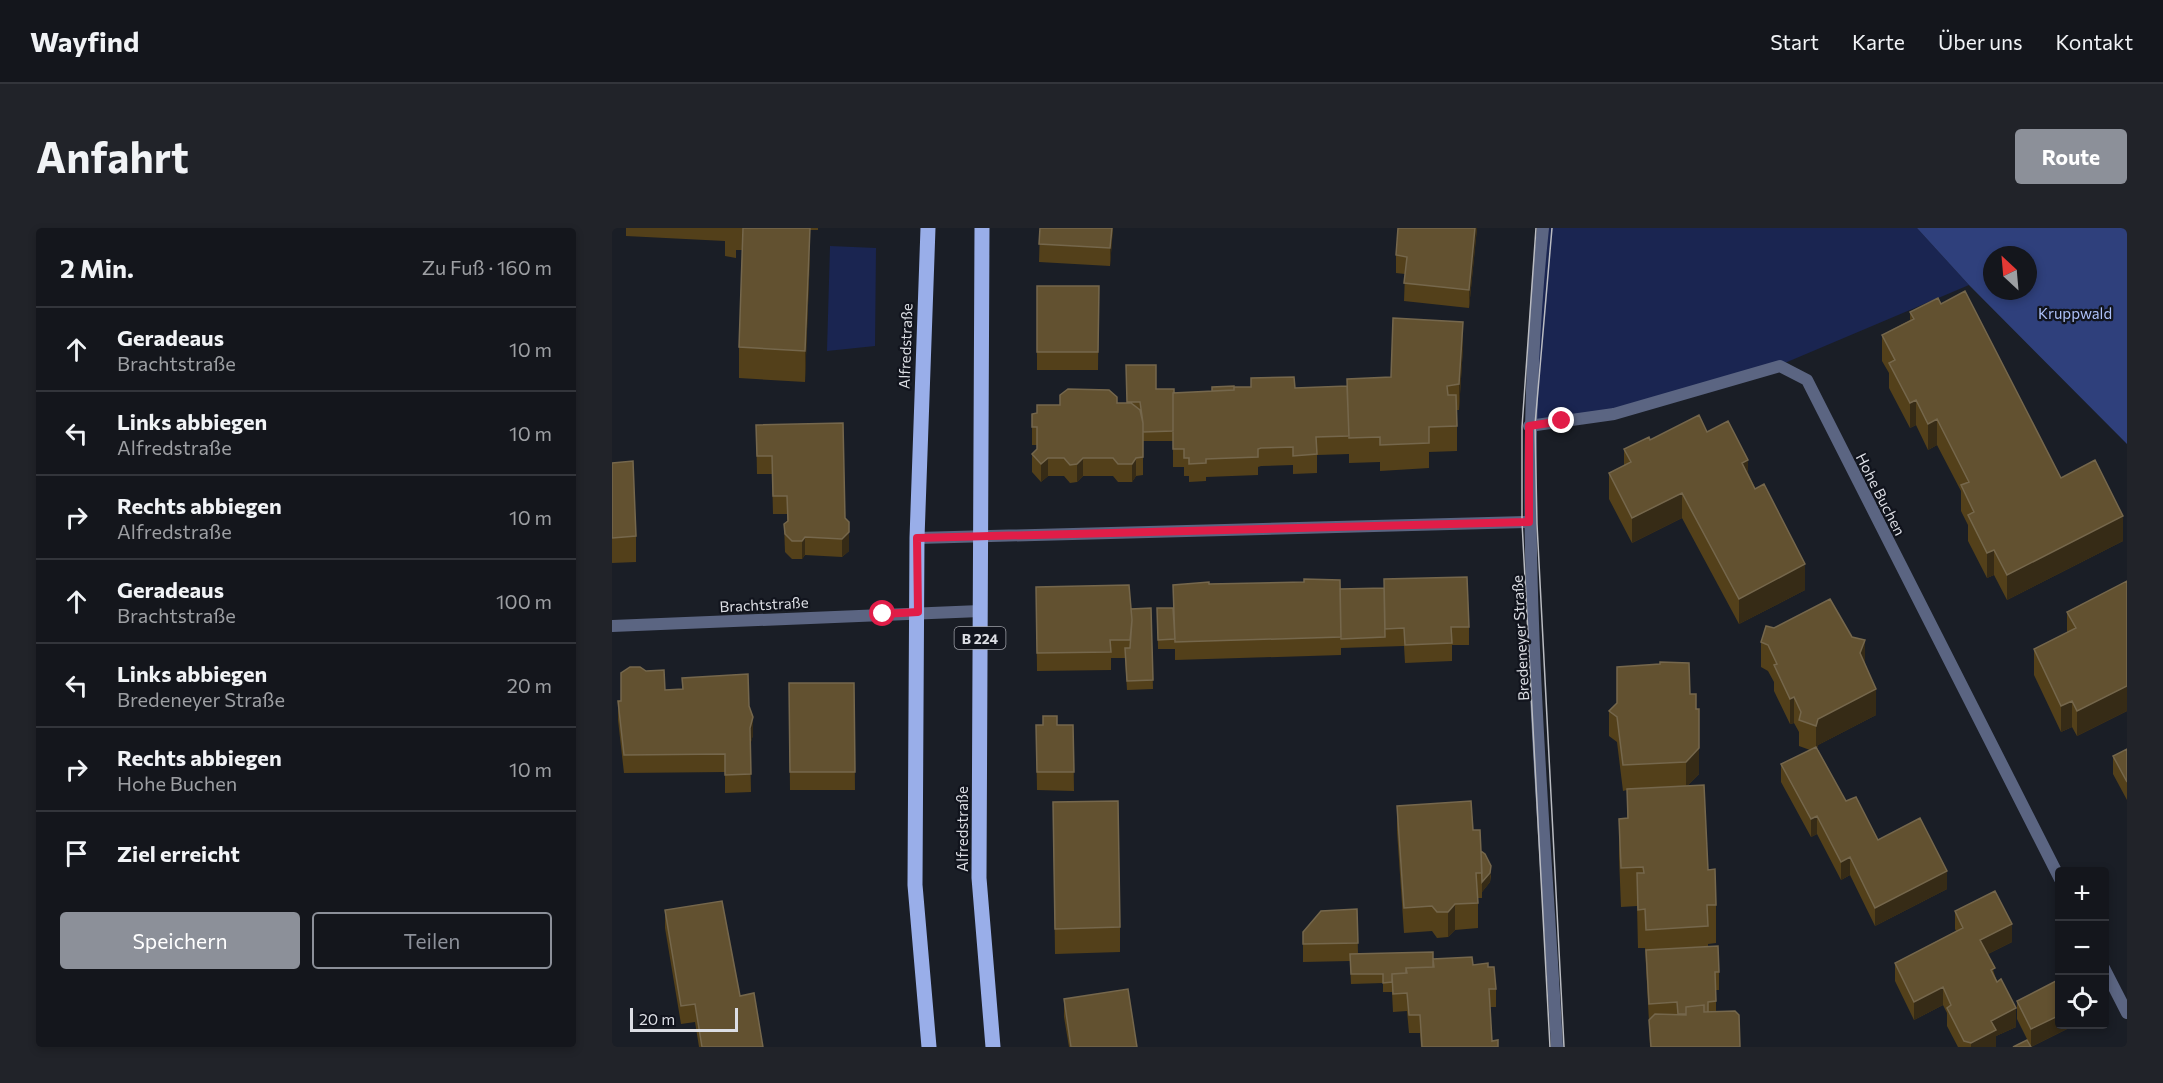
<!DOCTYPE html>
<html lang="de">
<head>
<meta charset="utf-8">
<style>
  :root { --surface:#14161c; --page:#212329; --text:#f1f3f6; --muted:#9d9fa3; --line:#33353b; --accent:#8c9099 }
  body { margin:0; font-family:Commissioner,sans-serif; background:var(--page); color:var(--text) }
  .controls { position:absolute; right:18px; bottom:18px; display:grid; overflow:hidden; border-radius:6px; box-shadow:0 3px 9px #0003 }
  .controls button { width:54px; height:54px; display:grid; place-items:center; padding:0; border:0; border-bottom:2px solid var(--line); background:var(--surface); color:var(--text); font:30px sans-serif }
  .compass { position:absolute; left:1371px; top:18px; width:54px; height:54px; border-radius:50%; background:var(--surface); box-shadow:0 3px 9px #0003; rotate:334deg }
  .scale { position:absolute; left:18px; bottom:15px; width:108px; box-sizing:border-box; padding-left:6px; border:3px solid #dcdee4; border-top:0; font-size:16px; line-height:21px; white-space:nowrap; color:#dcdee4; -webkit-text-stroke:4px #11141d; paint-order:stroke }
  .stop { position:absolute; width:18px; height:18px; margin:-14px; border:4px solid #e11d48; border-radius:50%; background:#fff }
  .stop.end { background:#e11d48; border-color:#fff; box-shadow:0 2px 6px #0008 }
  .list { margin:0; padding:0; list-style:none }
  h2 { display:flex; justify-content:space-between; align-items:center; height:78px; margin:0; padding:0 24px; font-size:26px }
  h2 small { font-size:20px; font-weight:400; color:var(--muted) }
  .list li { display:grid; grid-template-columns:39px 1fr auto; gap:18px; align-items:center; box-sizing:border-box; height:84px; padding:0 24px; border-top:2px solid var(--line) }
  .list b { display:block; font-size:22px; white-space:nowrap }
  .list p { margin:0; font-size:20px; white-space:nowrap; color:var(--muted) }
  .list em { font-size:20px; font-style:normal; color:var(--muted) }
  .actions { display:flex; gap:12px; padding:18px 24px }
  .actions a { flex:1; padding:14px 0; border:2px solid var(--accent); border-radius:6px; text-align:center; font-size:21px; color:var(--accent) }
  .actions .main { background:var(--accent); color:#fff }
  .icon { flex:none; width:33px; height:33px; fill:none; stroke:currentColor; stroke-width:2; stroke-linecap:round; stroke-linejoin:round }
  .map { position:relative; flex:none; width:1515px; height:819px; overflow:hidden; border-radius:6px }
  header { display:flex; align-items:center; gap:36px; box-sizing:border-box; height:84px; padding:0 30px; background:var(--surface); border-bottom:2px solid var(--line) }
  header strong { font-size:28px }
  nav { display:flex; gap:33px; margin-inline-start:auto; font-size:21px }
  .intro { display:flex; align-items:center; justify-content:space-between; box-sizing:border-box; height:144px; padding:0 36px }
  h1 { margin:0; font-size:42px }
  .button { padding:15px 27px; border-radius:6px; background:var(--accent); color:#fff; font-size:21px; font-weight:700 }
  main { display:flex; gap:36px; padding:0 36px }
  aside { flex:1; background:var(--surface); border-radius:6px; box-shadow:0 3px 9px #0003 }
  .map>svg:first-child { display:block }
</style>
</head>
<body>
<header>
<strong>Wayfind</strong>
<nav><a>Start</a><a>Karte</a><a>Über uns</a><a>Kontakt</a></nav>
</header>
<div class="intro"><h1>Anfahrt</h1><a class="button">Route</a></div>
<main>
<aside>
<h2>2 Min.<small>Zu Fuß · 160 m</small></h2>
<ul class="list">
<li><svg class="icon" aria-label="ahead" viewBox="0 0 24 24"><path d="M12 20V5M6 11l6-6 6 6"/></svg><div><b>Geradeaus</b><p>Brachtstraße</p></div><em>10 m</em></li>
<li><svg class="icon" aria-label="left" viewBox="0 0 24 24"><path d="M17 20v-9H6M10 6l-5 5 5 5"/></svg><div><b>Links abbiegen</b><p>Alfredstraße</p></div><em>10 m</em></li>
<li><svg class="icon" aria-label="right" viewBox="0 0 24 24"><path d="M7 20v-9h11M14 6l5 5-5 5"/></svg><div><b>Rechts abbiegen</b><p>Alfredstraße</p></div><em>10 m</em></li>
<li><svg class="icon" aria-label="ahead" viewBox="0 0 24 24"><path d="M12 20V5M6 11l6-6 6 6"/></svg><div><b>Geradeaus</b><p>Brachtstraße</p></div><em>100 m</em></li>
<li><svg class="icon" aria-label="left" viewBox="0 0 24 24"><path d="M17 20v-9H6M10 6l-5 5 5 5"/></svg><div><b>Links abbiegen</b><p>Bredeneyer Straße</p></div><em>20 m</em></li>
<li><svg class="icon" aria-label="right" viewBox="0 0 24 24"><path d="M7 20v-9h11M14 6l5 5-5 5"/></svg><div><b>Rechts abbiegen</b><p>Hohe Buchen</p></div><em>10 m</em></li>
<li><svg class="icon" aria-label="arrive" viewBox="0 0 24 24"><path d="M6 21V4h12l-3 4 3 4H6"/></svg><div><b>Ziel erreicht</b></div></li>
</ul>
<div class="actions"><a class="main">Speichern</a><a>Teilen</a></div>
</aside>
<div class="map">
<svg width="1515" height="819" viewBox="0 0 1515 819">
  <rect width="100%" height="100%" fill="#1a1e26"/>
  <path fill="#1a2551" d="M928,0h377l52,57 -189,80 -167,47 -86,14 6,-144z
    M218,18l46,2 -1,98 -48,5z"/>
  <path fill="#2f407c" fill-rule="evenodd" d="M1305,0h210v216l-158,-159zM1380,27h36v36h-36z"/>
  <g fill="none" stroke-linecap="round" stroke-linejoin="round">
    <path stroke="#5b6582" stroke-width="12" d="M917,198l85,-12 166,-48 27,14 253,499
      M305,310l612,-16
      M0,398l368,-15
      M1492,740l23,45"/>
    <path stroke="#5b6582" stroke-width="12" d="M931,0c-29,272 -1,546 14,819"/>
    <path stroke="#99aee9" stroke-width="15" d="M316,0l-11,310 -2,347 14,162
      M370,0l-3,650 14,169"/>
    <path stroke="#babcc2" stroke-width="1.5" d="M924,0l-14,199v95l28,525
      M940,0l-17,197 2,99 27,523"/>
  </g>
  <path fill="#53401a" d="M14,0h192v2h-8v25l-5,127 -66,-4v-31l4,-97h-7v8l-11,-2v-15l-99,-5z
    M428,0h73l-3,38 -71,-4z
    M865,0l-8,80 -65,-7 1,-27 -9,-1v-18z
    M425,58h62l-1,84h-61z
    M1329,76l120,174 62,63 -116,59 -13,-25 -7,3 -19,-37v-16l-7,-14v-20l-24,-46 -9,5 -12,-25 -6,3 -21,-40v-15l-7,-12v-26l28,-15v-8z
    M851,119l-4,63h-2v41l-28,1v16l-49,3v-9l-31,1v-9l-32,1v18l-24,1v-9l-32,1 -3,1v8l-52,2v4l-17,1v-6h-5v-9h-11v-26h-30v-1v35l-7,1 -4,6h-14l-5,-6h-30l-6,6 -7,1 -6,-7h-16l-7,6 -9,-10v-18l5,-5v-4h-5v-31l5,-1 23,-8 67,-2 -1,-38 30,24 18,4 38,-2 22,-4 61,1 52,-2 44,-9z
    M144,197l89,93 4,33 -7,6 -37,-2 -3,4h-10l-7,-7 -1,-28 3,-3v-7h-14l-1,-40h-15z
    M1095,204l41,41 57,117 -66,34 -57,-106 -50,25 -23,-44v-26l15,-7v-17l26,-9z
    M0,235l24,73v26l-24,1z
    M1515,353v130l-50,25 -5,-9 -11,5 -27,-57v-26l33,-16v-21z
    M597,356l260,43v18h-17v16l-47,2 -1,-17 -63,2v7l-166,5v-11h-17l-1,-41h16v-23z
    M424,359l95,22 20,-1 2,81 -26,1 -2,-32h-14v12l-74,1z
    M1149,414l104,21 11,52 -58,30 -1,3 29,53 32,39 69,49 -72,37 -25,-51 -9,5 -24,-46 -6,3 -30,-55v-18l29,-14 -11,-4v-14l-5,-9 -4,1 -16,-33v-9l-6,-11 -7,-4z
    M70,450l67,28 4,29 -3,10 1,47 -26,1v-21l-101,1 -6,-53v-19l47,-11 17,-1z
    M177,455h65l1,107h-65z
    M1078,466l9,80 -12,12 29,119v38l-8,1v3l11,25v18h-3v22l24,35h-90l-1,-25 -4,-74h-7l-1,-42 -16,1 -2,-50v-38l8,-1v-28l-4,1 -6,-49 -8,-6v-25z
    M424,497h37l1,66 -37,-1z
    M1515,521v51l-14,-26v-18z
    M441,574l67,125v25l-65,2z
    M785,578l76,24 18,46 -1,6 -8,10v6h-4v30l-23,2 -7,7 -11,1 -5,-7 -28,2 -7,-102z
    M745,681l1,45 75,11h40l15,2 8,22v18h-6l2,34 6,6h-77l-1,-14h-11l-2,-22 -14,1 -1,-20h-9v-9l-32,1 -1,-23 -47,1v-30z
    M53,682l75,86 23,51h-64l-4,-25 -14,2 -16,-96z
    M1343,683l57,31 -24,12 7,22 21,51 -20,9v11h-38l-11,-21v-13l-4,-8 -29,15 -19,-39v-18l61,-32 -1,-2z
    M452,771l73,48h-68l-5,-30z
    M1405,773l56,23v2l-42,21 -14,-28z"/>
  <path fill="#362b16" d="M198,0v27l-5,127v-31z
    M500,0h1l-3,38v-18z
    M863,0h2l-8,80v-18z
    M851,94v25l-4,63v-26z
    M1304,172v25l-6,3v-25z
    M1325,191v26l-9,5v-26z
    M436,230v18l-7,6v-18z
    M471,230v18l-6,6v-18z
    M524,230v18l-4,6v-18z
    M1136,232v26l-6,-23z
    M1070,265v25l-50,25v-25z
    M1511,288v25l-116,59v-25z
    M237,304v19l-7,6v-18z
    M193,309v18l-3,4v-18z
    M1382,322v25l-7,3v-25z
    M1193,336v26l-66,34v-25z
    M1253,412v25l-5,-12z
    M1515,458v25l-50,25v-25z
    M1264,461v26l-58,30 -2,6v-25l2,-7z
    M1182,469v26l-4,1v-25z
    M1460,473v26l-11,5v-26z
    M1087,481v65l-13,13v-25z
    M141,489v18l-3,11v-18z
    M1205,588v18l-6,3v-18z
    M1238,629v18l-9,5v-18z
    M879,638l-1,16 -8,10v-10z
    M1335,643v18l-72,37v-18z
    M843,676v26l-7,7v-25z
    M1400,696v18l-32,16v-18z
    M1331,759v18l-29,15v-18z
    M1404,780v19l-20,9v11h-25v-4l20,-22z
    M1448,787v9h13v2l-42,21v-18z"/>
  <path fill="#625130" stroke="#75674c" stroke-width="1.5" d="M131,0h67l-5,123 -66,-4z
    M428,0h72l-2,20 -71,-4z
    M786,0h77l-6,62 -65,-7 3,-26 -11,-2z
    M425,58h62l-1,66h-61z
    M1353,63l96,187 34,-18 28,56 -116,59 -13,-25 -7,3 -19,-38 6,-3 -13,-27 8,-3 -32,-63 -9,5 -12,-24 -6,3 -21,-40 6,-3 -13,-25 32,-16 -4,-7 28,-14 3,6z
    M781,90l70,4 -4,62 -12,2 1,9h8l1,31 -28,1v16l-49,2v-8l-31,1 -2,-59 44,-2z
    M514,137h30v24h18v4h-1v38l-30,1v-9l-3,-21h-13z
    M682,149l1,11 52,-2 2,50 -33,1 1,17 -24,2v-9l-32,1 -3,1v8l-52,2v4l-17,1v-6h-5v-9h-11v-56l61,-3v-3h17v-9z
    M622,158v4l-22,1v-4z
    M456,161l41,1 8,7v6h14l9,7 3,13v34l-7,1 -4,6h-14l-5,-6h-30l-6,6 -7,1 -6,-7h-16l-7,6 -9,-10 5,-5v-22h-5v-13l5,-1v-8h23v-10z
    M1087,187l8,17 21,-11 20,39 -6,3 13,26 9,-5 41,80 -66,35 -57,-106 -50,25 -23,-45 22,-11 -7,-13 25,-12 1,3z
    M231,195l2,95 4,4v10l-7,7 -37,-2 -3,4h-10l-7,-7 -1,-10 4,-3 -1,-25h-14l-1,-40h-15l-1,-31z
    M21,233l3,75 -24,2v-75z
    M855,349l2,50h-18l1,16 -47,2 -1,-17 -19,1 -1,-50z
    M692,351l36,1 1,57 -166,5 -2,-57 36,-3v2l95,-2z
    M1515,353v105l-50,25 -5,-10 -11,5 -27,-57 42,-21 -9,-16z
    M517,357l3,35 -2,20h-20l1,12 -74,1 -1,-66z
    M772,360l1,49 -44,2 -1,-50z
    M1218,371l22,38 13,3 -5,13 16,36 -58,30 -2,7 -17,-6 2,-8 -7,-15 -4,2 -16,-34 3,-1 -9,-19 -7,-3 5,-16 8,2z
    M539,380l2,72 -26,1 -2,-33h5l2,-28 -1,-11z
    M545,380h16l2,31 -17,1z
    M1048,434l29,1 1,31h6v15h3v39l-13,14 -63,3 -6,-48 -8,-6 8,-8v-36l43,-3z
    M18,439h10l6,4 18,-1 1,20 18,-1 -1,-11 66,-4 1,32 4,11 -3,11 1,46 -26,1v-21l-101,1 -6,-54h3v-28z
    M177,455h65l1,89h-65z
    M431,488h14v9h16l1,47h-37l-1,-47h7z
    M1204,519l30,54 10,-4 22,43 42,-22 27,53 -72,37 -25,-51 -9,5 -24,-46 -6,3 -30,-55z
    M1515,521v33l-14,-26z
    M1092,557l4,85 7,-1 1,36h-9l1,21 -62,4 -1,-21 -7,1 -1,-37h7l-1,-6 -22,1 -2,-49 9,-1 -1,-29z
    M506,573l2,126 -65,2 -2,-127z
    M859,573l2,29h7l2,43h-6l2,30 -23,1 -7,8h-11l-5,-6 -28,2 -7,-102z
    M869,623l4,3 6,12 -1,7 -8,9z
    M1383,663l17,33 -32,16 15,28 -4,2 6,12 4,-3 15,29 -25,13 5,9 -25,13 -7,-2 -17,-33 4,-3 -8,-18 -29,15 -19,-39 68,-35 -8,-17z
    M110,673l18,95 14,-3 9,54h-61l-7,-43 -14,2 -16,-96z
    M745,681l1,34 -55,1v-12l18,-21z
    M1106,718l1,26h-4l1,29 -8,1v10h-4v-7l-18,2v7h-8l-1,-12 -28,2 -3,-54z
    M821,724v15l-27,1v5l-14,1v8l-9,1v-9h-32l-1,-20z
    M860,729l1,8 15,-2v4h6l2,22h-7l3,52 6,-1v7h-76l-2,-32h-11l-2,-22 -14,1 -1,-20 15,-1 -1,-5 28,-1 -1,-8z
    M1446,752l2,2v33l-29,14 -14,-28z
    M516,761l9,58h-66l-7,-48z
    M1092,777v7l31,-1 4,4 1,32h-89l-2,-27 6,-6 31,1v-8z
    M1415,812l4,7h-18z"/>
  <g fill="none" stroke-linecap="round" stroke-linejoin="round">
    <path stroke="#e11d48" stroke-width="8" d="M271,386l35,-2 -1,-74 612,-16v-96l33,-5"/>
  </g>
  <g text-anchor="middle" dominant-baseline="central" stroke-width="4.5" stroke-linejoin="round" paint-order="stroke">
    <rect fill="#11141d" stroke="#9fa1a8" stroke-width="1.5" x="342.5" y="399" width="51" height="22" rx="4.5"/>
    <g font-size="14" font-weight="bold" fill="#dcdee4">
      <text x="368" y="410">B 224</text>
    </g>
    <g font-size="15" fill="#aec1f8" stroke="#11141d">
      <text x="1463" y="85">Kruppwald</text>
    </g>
    <g font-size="15" fill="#dcdee4" stroke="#11141d">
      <text transform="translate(293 118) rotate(-88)">Alfredstraße</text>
      <text transform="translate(1269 266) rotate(63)">Hohe Buchen</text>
      <text transform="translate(152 376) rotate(-3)">Brachtstraße</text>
      <text transform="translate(908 410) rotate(-93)">Bredeneyer Straße</text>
      <text transform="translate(350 601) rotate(-90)">Alfredstraße</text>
    </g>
  </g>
</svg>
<div class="controls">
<button>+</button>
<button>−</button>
<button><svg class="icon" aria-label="locate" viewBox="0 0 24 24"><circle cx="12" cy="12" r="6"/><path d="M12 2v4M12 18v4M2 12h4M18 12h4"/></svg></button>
</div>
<svg class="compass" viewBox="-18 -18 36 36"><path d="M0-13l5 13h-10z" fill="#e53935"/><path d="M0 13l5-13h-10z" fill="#9d9fa3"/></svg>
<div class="scale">20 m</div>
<div class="stop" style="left:271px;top:386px"></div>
<div class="stop end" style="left:950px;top:193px"></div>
</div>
</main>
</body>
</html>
